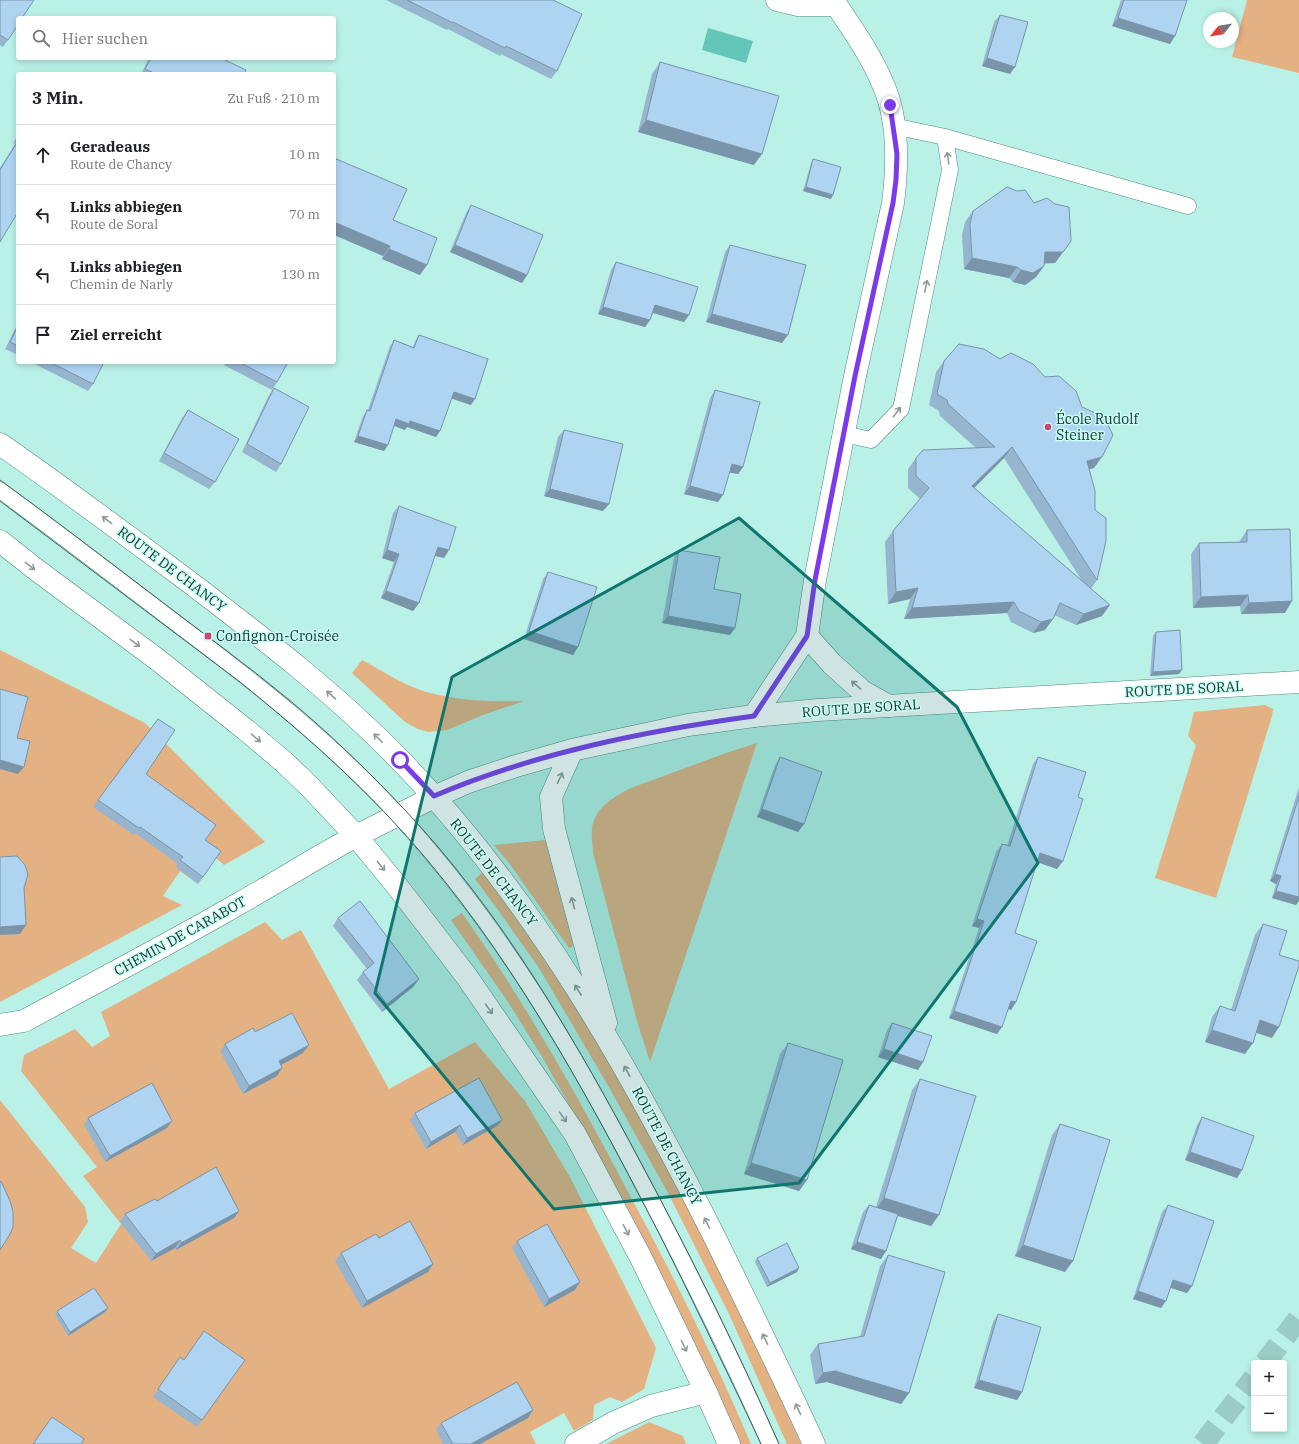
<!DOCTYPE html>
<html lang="de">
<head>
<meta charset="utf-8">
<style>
  :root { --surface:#fff; --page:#f2f2f2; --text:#202124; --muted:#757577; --line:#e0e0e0 }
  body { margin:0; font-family:"IBM Plex Serif",serif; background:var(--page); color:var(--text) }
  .controls { position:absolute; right:12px; bottom:12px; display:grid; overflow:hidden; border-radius:4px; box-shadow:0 2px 6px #0003 }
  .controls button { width:36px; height:36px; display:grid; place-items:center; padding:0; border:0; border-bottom:1px solid var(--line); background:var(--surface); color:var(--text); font:20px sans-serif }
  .compass { position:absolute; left:1203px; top:12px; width:36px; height:36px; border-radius:50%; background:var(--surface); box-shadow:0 2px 6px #0003; rotate:240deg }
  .stop { position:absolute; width:12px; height:12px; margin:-9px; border:3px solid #7c3aed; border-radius:50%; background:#fff }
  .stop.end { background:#7c3aed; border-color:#fff; box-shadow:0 1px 4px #0008 }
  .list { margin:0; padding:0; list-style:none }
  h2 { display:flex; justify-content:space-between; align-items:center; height:52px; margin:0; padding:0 16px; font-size:17px }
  h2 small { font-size:13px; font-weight:400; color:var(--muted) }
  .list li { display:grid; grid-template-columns:26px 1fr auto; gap:12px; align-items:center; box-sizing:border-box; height:60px; padding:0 16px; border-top:1px solid var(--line) }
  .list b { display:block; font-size:15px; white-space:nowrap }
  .list p { margin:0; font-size:13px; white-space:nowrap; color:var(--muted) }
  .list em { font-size:13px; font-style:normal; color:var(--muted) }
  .icon { flex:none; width:22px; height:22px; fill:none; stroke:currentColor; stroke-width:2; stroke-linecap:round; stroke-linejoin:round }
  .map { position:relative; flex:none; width:1299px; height:1444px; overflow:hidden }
  .search { position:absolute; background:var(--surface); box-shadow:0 2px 6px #0003; left:16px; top:16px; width:320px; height:44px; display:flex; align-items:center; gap:10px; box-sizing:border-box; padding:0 14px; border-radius:4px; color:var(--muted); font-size:15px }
  .panel { position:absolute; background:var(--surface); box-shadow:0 2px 6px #0003; left:16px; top:72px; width:320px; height:292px; border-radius:4px }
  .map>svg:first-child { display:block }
</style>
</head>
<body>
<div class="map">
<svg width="1299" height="1444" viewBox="0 0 1299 1444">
  <rect width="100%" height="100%" fill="#b9f1e7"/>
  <path fill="#e4b183" d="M1247,0h52v73l-67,-16z
    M0,650l145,73 120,119 -41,23 -8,-7 -18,26 -18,-13 -17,25 19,9 -182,97z
    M362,660c19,10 38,23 58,30 34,11 69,12 104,11l-41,14 -36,15 -19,2 -10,-3 -13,-7 -53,-49z
    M1265,705l8,4 -1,7 -56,182 -61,-20 41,-133 -8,-9 6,-24z
    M757,743l-107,319 -13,-41 -44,-168c0,-8 -2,-17 -1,-25 3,-21 23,-32 39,-40l95,-35z
    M545,840l28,104 -1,3 -3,1 -60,-85 -15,-18z
    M484,871l81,117 51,87 59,108 64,123 62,138h-14l-58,-130 -61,-121 -58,-104 -71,-121 -41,-58 -23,-31z
    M462,913c62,88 115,181 165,277 45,83 87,167 124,254h-13l-143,-293 -54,-96 -33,-53 -57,-82z
    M265,922l17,18 19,-10 88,159 86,-47 50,59 46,78 85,169 -12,41 -22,13 -12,-5 -16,8 -1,15 -19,11 -10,-18 -34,19 6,12h-536v-344l85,107 3,15 -17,26 25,15 25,-39 -38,-48 14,-9 -76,-96 3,-16 51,-26 17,18 18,-11 -9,-24z
    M649,1422l34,14 3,8h-80z"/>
  <path fill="#64c6b8" d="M708,28l45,13 -7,22 -44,-13z"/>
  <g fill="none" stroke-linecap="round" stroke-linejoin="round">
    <path stroke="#9accc3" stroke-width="22" stroke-dasharray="22 11" stroke-linecap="butt" d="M1265,1363l34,-45
      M1203,1444l51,-66"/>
    <defs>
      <path id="lane" d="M893,126l52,11 243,69
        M844,434l27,6 30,-31 49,-239 -5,-33
        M0,490c61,45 120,90 180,136 77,58 153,118 218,189 102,111 179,242 248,375 44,84 86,168 124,254"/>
      <path id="street" d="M777,0l21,5h38
        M807,636l25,28 30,27 27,15
        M754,716l53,-80 8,-56 40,-204 38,-173c5,-39 6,-85 -11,-121 -12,-29 -32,-56 -49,-82
        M0,1025l24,-4c72,-39 145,-77 216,-118 39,-22 77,-46 116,-67
        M576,1444l37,-21 38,-17 55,-14"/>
      <path id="secondary" d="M0,444c65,45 129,93 192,140 72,55 144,110 207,175 134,138 229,306 315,477 34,69 68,138 100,208
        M0,541l34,27 124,92 88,70 38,32 26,25 46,49 37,45 35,45 39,51 108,157 66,124 65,134 23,52
        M572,750l-21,47 3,32 52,194
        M356,836l78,-39 34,-15 48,-16 56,-16 116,-25 66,-9 64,-6 481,-28"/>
    </defs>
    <use href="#lane" stroke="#52877f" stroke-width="17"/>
    <use href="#street" stroke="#52877f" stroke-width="23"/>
    <use href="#secondary" stroke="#52877f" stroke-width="23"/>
    <use href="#lane" stroke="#fff" stroke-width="16"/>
    <use href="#street" stroke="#fff" stroke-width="22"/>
    <use href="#secondary" stroke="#fff" stroke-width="22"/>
    <path stroke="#42605b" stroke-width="1" d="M0,480c55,40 108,81 162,122 42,32 85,63 126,97 40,33 79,71 115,109 99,104 172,231 239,357 49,91 95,184 137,279
      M0,501l240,181c52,42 103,86 149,135 103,109 179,242 248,374 31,58 59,117 88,177 12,25 24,50 36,76"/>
  </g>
  <path fill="#96b6d0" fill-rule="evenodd" d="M0,0l8,40 -5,7 -3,-2z
    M386,0h167l4,71 -6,8 -50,-25 -1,2 -52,-27 -1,1z
    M1121,0h66l-17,44 -58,-18z
    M1000,15l10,59 -28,-8 12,-44z
    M149,58h72l23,16h-103z
    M660,62l94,103 -116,-33 14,-58z
    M18,135v77l-18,30v-74l15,-24 -2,-1z
    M813,159l18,40 -28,-8 8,-28z
    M1034,203l37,38 -16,22h-11v3l-8,11 -11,8 -12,-3 -4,-4 -45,-9 -2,-34 3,-13 8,-11z
    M471,205l56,70 -5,8 -72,-31 16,-39z
    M393,220l27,55 -38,-16z
    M730,245l52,98 -76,-21 19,-70z
    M616,262l73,53 -5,7 -31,-9 -3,7 -5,7 -47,-13 13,-44z
    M18,324v31l-13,-6 11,-22z
    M419,335l52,70 -20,-7 -15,39 -29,-10 -2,3 -11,-4 -10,25 -30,-9 9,-26 4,-6h1l22,-64 4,-6 19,7 2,-6z
    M944,361l150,107 -5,1 6,41 2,70 -6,9 11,27 -26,9 -22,-10 -9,15 -12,3 -22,-11 -4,-9 -103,6 6,-20 -22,5 -3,-62 8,-11 27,-32 -12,-11v-19l8,-11 60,-10 -36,-32 -1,-5 -10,-6 7,-33zM1004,458l78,123 -108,-93z
    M31,362h73l-11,22 -5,7z
    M225,362h63l-11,20 -5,8 -48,-25z
    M274,388l7,76 -5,8 -34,-20 27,-57z
    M715,390l28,77 -5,7 -9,-2 -11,30 -34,-8 26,-96z
    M188,410l27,72 -6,7 -50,-28 23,-43z
    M564,430l45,74 -6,7 -59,-15 14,-59z
    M399,506l45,52 -9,-2 -16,47 -6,8 -32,-13 13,-36 -12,-4 11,-45z
    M1247,530l38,83 -44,1 -1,-8 -47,2 -2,-54 8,-11 40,-1z
    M679,550l35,39 21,39 -5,7 -68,-12 12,-66z
    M548,572l30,75 -5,8 -49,-16 19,-60z
    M1156,632l23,42 -29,2 3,-40z
    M158,719l-12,55 60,66 15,11 -23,33 -22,-17 2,-3 -43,-31 -1,2 -41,-28z
    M780,757l24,67 -6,8 -41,-15 18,-52z
    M1038,757l40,40 -15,64 -6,8 -20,-7 -22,71 1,69 -5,8 -3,-1 -11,25 -48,-16 30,-90 -7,-2 24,-74 6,-8 5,2 26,-82z
    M1299,787v114l-3,4 -24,-7 4,-14 -6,-3z
    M338,918l81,61 -6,8 -31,25 -25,-32 6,-8 4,-3 -34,-43z
    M1263,924l16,31 -7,83 -16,-5 -11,21 -40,-12 7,-25 8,-11 11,4 24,-75z
    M892,1023l31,39 -5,8 -40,-13 9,-27z
    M255,1032l48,21 -22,12 -4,11 -34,18 -23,-43 5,-7z
    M788,1043l19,137 -8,11 -55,-17 36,-120z
    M920,1079l19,136 -8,11 -33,-10 -12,35 -5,8 -30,-10 12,-37 6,-7 7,2 36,-117z
    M415,1113l82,13 -34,19 -8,-13 -29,17 -16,-29z
    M1202,1117l40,53 -5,8 -52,-18 12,-35z
    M88,1118l79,10 -62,34 -21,-37z
    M1060,1124l5,148 -50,-16 37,-121z
    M1168,1205l24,81 -5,7 -16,-5 -10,20 -28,-9 29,-87z
    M239,1211l-5,7 -58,32 -1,-2 -24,13 -31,-39 5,-8z
    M379,1238l49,34 -66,36 -27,-47 6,-8z
    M517,1241l58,49 -31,17 -32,-59z
    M888,1255l21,138 -8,11 -74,-22 -12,2 -5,-29 8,-11 42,-7 20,-71z
    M757,1258l40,14 -30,15 -12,-25z
    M108,1308l-3,4 -37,24 -13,-21 2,-4z
    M998,1314l24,78 -5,8 -43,-12 19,-66z
    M180,1357l4,3h61l-48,67 -44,-30z
    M533,1410l-5,8 -48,26h-37l-7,-14 5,-7z"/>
  <path fill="#7a94a9" d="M1118,18l57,18 -5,8 -58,-18z
    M987,58l28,9 -5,7 -28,-8z
    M646,120l116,34 -8,11 -116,-33z
    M806,187l27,8 -2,4 -28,-8z
    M334,222l56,24 -7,10 -49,-21z
    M1071,241l-16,22 -18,1 8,-12z
    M455,245l72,30 -5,8 -72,-31z
    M389,249l38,16 -7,10 -38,-16z
    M972,258l45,9 -8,11 -45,-9z
    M1044,266l-8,11 -11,8 -12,-3 8,-12z
    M655,305l34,10 -5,7 -34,-10z
    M603,307l47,13 -5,7 -47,-13z
    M712,314l76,21 -6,8 -76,-21z
    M454,392l21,7 -4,6 -21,-7z
    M396,419l14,2 30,10 -4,6 -29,-10 -2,3 -13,-5z
    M358,436l30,9 -4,6 -30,-9z
    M1012,447l-8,11 -40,40 8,-12z
    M1102,457l-8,11 -15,4 8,-11z
    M732,464l11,3 -5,7 -12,-2z
    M690,486l33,9 -5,7 -34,-8z
    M550,489l59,15 -6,7 -59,-15z
    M438,547l11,3 -5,8 -12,-3z
    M387,550l12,4 -5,8 -12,-4z
    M918,588l-8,11 -22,5 8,-12z
    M386,591l33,12 -6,8 -32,-13z
    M1248,595l-8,11 -47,2 8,-11z
    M1292,601l-7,12 -44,1 8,-11z
    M1014,602l-7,11 -103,6 8,-11z
    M1110,605l-8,11 -26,9 8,-11z
    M668,616l67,12 -5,7 -68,-12z
    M1053,619l-8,11 -12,3 8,-11z
    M529,631l49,16 -5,8 -49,-16z
    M1182,670l-3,4 -29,2 3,-4z
    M0,760l24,7 -6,7 -18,-5z
    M762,809l42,15 -6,8 -41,-15z
    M1040,853l23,8 -6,8 -23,-8z
    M1275,874l6,2 -5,8 -6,-3z
    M1276,891l23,6v4l-3,4 -24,-7z
    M977,919l7,2 -5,7 -7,-2z
    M26,925l-6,9 -20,1v-8z
    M419,979l-6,8 -31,25 5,-8z
    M1011,1001l5,1 -5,8 -6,-2z
    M954,1011l48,16 -5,7 -48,-16z
    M1260,1020l19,7 -7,11 -20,-7z
    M1212,1030l41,13 -8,11 -40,-12z
    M309,1045l-6,8 -29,16 5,-8z
    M884,1049l39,13 -5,8 -40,-13z
    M282,1068l-5,8 -34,18 6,-8z
    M502,1120l-5,6 -34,19 4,-7z
    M172,1121l-5,7 -62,34 5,-6z
    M460,1125l-5,7 -29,17 5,-7z
    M1190,1152l52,18 -5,8 -52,-18z
    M751,1163l56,17 -8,11 -55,-17z
    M884,1198l55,17 -8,11 -55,-17z
    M239,1211l-5,7 -58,32 5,-7z
    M180,1240l-5,8 -24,13 5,-7z
    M857,1242l29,9 -5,8 -30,-10z
    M1023,1245l50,16 -8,11 -50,-16z
    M433,1264l-5,8 -66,36 5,-7z
    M799,1268l-2,4 -30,15 3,-4z
    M1173,1280l19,6 -5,7 -19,-6z
    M580,1282l-5,8 -31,17 5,-8z
    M1138,1291l28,10 -5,7 -28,-9z
    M108,1308l-3,4 -37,24 2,-4z
    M835,1371l74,22 -8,11 -74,-22 -12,2 8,-11z
    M979,1380l43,12 -5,8 -43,-12z
    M533,1410l-5,8 -48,26h-9z"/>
  <path fill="#aed4f2" stroke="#7a94a9" d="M0,0h34l-12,18h-4v7l-10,15 -8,-5z
    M407,0h146l29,14 -25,57 -51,-25 -1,2 -52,-26v1z
    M1124,0h63l-12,36 -57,-18z
    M1000,15l28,7 -13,45 -28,-9z
    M151,58h70l25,12 -2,4h-88l-11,-5z
    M660,62l119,34 -17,58 -116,-34z
    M18,141v71l-18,30v-72z
    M334,158l73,31 -14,31 44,18 -10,27 -38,-16 1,-3 -56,-24z
    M813,159l28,8 -8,28 -27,-8z
    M1007,187l10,4 8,-1 9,13 13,-5 8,6 14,3 2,34 -8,11h-18l-1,14 -11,7 -12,-3 -4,-3 -45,-9 -2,-34 3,-13z
    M471,205l72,30 -16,40 -72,-30z
    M730,245l76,20 -18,70 -76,-21z
    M616,262l82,25 -9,28 -34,-10 -5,15 -47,-13z
    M18,326v20l-8,-4z
    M419,335l69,24 -13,40 -21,-7 -14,39 -30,-10 -1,3 -13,-5 -8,26 -30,-9 9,-26 3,1 24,-71 20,8z
    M959,344l25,5 16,10 11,-6 22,11 12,13 14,-1 17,15 6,16 22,10 9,18 -11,22 -15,4 8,30v19l11,8v23l-9,39 -85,-133 -40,39 138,119 -26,9 -24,-11 -7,16 -12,3 -22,-11 -5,-9 -102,6 6,-20 -22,4 -3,-61 36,-43 -13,-12v-18l7,-8 72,-3 -47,-43 -1,-4 -10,-6 7,-33z
    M50,362h54l-11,22z
    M239,362h49l-11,20z
    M274,388l35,19 -28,57 -34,-20z
    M715,390l45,12 -17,65 -11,-3 -9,31 -33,-9z
    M188,410l51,29 -24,43 -51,-29z
    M564,430l59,14 -14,60 -59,-15z
    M399,506l57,21 -7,23 -11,-3 -19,56 -33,-12 13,-37 -12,-4z
    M1290,529l2,72 -43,2 -1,-8 -47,2 -2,-54 48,-1v-12z
    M679,550l41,7 -6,32 27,5 -6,34 -67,-12z
    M548,572l49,15 -19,60 -49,-16z
    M1180,630l2,40 -29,2 3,-40z
    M0,689l28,8 -11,41 13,3 -6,26 -24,-7z
    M158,719l17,11 -29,44 70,51 -11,15 16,11 -18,26 -23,-17 3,-3 -43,-30 -1,1 -41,-28z
    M780,757l42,15 -18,52 -42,-15z
    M1038,757l48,15 -8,25 5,2 -20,62 -23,-8 -25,80 22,8 -21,61 -5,-1 -9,26 -48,-16 30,-90 -7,-2 25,-75 8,2z
    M1299,796v101l-23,-6 5,-15 -6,-2z
    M17,856l8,9 3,9 -4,14 2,37 -26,2v-70z
    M360,901l59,78 -32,25 -24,-32 11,-9 -36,-45z
    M1263,924l24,7 -8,24 20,6v5l-20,61 -19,-7 -7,23 -41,-13 8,-24 15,5z
    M292,1013l17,32 -30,16 3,7 -33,18 -24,-42 28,-16 2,4z
    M892,1023l40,13 -9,26 -39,-13z
    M788,1043l55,17 -36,120 -56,-17z
    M479,1078l23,42 -35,18 -7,-13 -29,17 -16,-29z
    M920,1079l56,17 -37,119 -55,-17z
    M152,1083l20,38 -62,35 -22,-38z
    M1202,1117l52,19 -12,34 -52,-18z
    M1060,1124l50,16 -37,121 -50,-16z
    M216,1167l23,44 -58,32 -1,-3 -24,14 -31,-40 30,-15 2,2z
    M1,1181l9,20 3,10v16l-3,7 -10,16v-68z
    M869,1205l29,9 -12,37 -29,-9z
    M1168,1205l46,16 -22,65 -19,-6 -7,21 -28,-10z
    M410,1221l23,43 -66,37 -26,-48 35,-19 3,4z
    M547,1224l33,58 -31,17 -32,-58z
    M787,1243l12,25 -29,15 -13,-25z
    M888,1255l57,17 -36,121 -74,-22 -12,2 -5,-29 46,-8z
    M94,1288l14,20 -38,24 -13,-21z
    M998,1314l43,13 -19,65 -43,-12z
    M204,1331l41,29 -43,60 -44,-31 22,-32 4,3z
    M517,1382l16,28 -62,34h-18l-12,-21z
    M52,1417l32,22 -3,5h-48z"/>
  <defs><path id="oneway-shaft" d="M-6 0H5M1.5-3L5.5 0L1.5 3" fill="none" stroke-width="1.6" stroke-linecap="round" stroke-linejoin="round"/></defs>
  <g stroke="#909a99">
    <use href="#oneway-shaft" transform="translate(948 158) rotate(-98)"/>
    <use href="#oneway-shaft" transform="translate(926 286) rotate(-78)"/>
    <use href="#oneway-shaft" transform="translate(897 412) rotate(-53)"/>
    <use href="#oneway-shaft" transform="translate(107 520) rotate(-143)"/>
    <use href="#oneway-shaft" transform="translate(30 566) rotate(38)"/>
    <use href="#oneway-shaft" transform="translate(135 643) rotate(36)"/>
    <use href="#oneway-shaft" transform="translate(856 685) rotate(-139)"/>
    <use href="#oneway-shaft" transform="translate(331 695) rotate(-139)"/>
    <use href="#oneway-shaft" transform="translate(256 738) rotate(41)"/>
    <use href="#oneway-shaft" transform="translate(378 738) rotate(-135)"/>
    <use href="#oneway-shaft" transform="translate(560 778) rotate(-65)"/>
    <use href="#oneway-shaft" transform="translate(381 866) rotate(51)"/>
    <use href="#oneway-shaft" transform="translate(573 903) rotate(-105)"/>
    <use href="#oneway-shaft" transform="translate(578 990) rotate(-122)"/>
    <use href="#oneway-shaft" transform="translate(489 1009) rotate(55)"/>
    <use href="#oneway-shaft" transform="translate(627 1071) rotate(-119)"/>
    <use href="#oneway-shaft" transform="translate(563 1117) rotate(55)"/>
    <use href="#oneway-shaft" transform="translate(707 1223) rotate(-117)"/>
    <use href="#oneway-shaft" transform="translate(626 1230) rotate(62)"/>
    <use href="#oneway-shaft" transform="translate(765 1339) rotate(-116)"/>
    <use href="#oneway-shaft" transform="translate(684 1346) rotate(64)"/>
    <use href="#oneway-shaft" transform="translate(798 1409) rotate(-115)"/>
  </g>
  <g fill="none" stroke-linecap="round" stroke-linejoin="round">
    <path stroke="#7c3aed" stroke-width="5" d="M400,760l34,36c101,-43 211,-65 320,-80l53,-80 8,-56 40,-204 38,-173 3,-23 1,-26 -7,-49"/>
  </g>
  <path fill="#0f766e" fill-opacity="0.2" stroke="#0f766e" stroke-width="3" stroke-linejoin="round" d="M739,518l218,189 81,156 -239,320 -245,26 -179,-216 77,-316z"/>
  <g fill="#cf4374" stroke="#c6fff5" stroke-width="1.5">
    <circle cx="1048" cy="427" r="4"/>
    <rect x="204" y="632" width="8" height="8" rx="2"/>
  </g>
  <g text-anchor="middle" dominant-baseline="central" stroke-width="3" stroke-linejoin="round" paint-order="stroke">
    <g font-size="14" fill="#203633" stroke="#c6fff5" text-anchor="start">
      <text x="1056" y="419">École Rudolf<tspan x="1056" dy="16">Steiner</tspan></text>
      <text x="216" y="636">Confignon-Croisée</text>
    </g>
    <g font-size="14" fill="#203633" stroke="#c6fff5">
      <text transform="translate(172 569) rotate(37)">ROUTE DE CHANCY</text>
      <text transform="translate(1184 689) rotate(-3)">ROUTE DE SORAL</text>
      <text transform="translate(861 708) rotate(-4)">ROUTE DE SORAL</text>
      <text transform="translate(494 872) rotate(52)">ROUTE DE CHANCY</text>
      <text transform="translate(180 936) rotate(-29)">CHEMIN DE CARABOT</text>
      <text transform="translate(667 1146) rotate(62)">ROUTE DE CHANCY</text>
    </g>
  </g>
</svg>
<div class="controls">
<button>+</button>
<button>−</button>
</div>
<svg class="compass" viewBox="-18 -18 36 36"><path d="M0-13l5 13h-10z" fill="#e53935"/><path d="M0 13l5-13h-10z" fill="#757577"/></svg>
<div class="stop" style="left:400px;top:760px"></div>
<div class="stop end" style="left:890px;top:105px"></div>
<div class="search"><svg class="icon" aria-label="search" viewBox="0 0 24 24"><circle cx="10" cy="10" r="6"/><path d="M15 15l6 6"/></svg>Hier suchen</div>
<section class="panel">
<h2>3 Min.<small>Zu Fuß · 210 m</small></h2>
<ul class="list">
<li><svg class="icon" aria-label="ahead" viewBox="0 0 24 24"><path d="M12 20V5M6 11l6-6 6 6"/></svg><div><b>Geradeaus</b><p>Route de Chancy</p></div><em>10 m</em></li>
<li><svg class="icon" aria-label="left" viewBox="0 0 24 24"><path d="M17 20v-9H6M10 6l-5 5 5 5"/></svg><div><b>Links abbiegen</b><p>Route de Soral</p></div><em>70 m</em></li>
<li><svg class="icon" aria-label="left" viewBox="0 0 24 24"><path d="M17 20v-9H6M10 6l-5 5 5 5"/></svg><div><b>Links abbiegen</b><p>Chemin de Narly</p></div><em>130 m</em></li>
<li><svg class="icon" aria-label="arrive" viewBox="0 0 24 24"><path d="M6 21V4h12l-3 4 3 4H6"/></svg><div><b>Ziel erreicht</b></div></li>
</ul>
</section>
</div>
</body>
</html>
